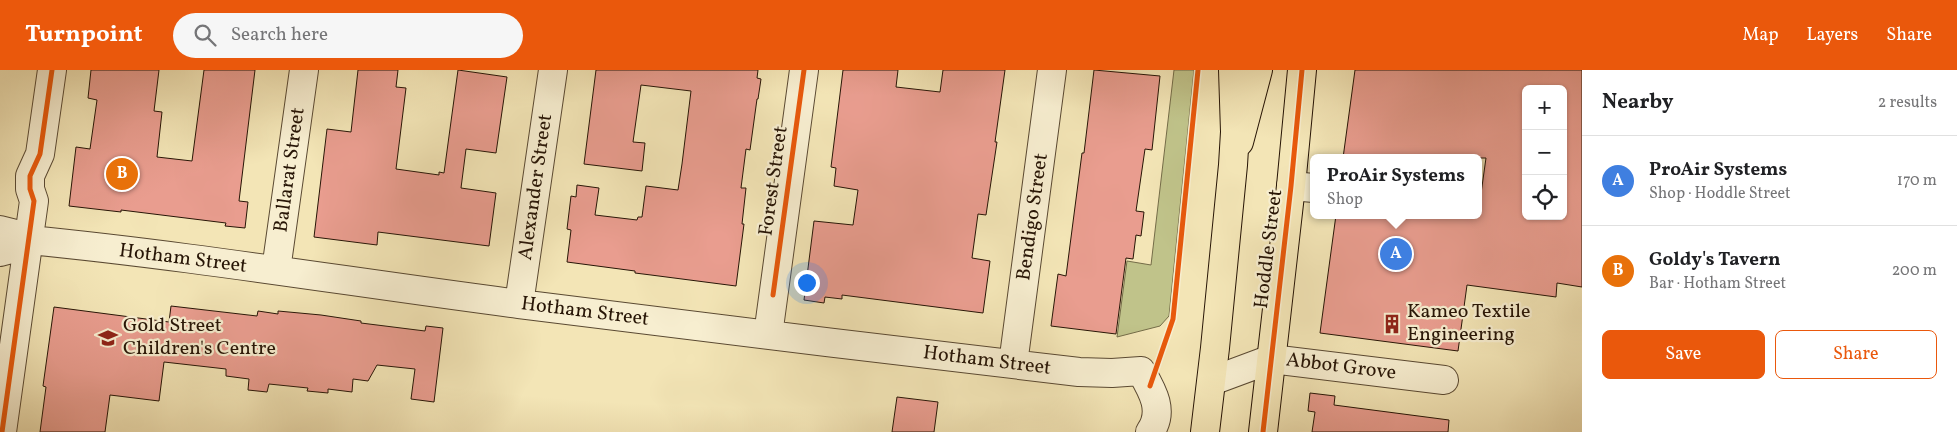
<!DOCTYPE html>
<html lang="en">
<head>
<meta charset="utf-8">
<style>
  :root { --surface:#fff; --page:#f6f6f6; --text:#202124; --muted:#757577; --line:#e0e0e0; --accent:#ea580c }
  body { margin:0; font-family:Vollkorn,serif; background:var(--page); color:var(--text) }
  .controls { position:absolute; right:15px; top:15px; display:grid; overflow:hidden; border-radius:8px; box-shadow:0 1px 4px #0004 }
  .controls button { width:45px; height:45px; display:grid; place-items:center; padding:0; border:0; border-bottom:1px solid var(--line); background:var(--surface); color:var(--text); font:25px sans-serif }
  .you { position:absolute; left:806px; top:212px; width:18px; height:18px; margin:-12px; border:4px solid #fff; border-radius:50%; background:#1a73e8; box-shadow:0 0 0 8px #1a73e833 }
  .badge { display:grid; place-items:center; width:32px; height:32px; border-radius:50%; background:var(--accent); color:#fff; font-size:16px; font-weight:700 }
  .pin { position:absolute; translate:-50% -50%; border:2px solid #fff; box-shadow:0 1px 5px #0006 }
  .popup { position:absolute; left:1310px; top:84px; width:172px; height:65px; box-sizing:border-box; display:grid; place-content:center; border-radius:8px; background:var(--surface); filter:drop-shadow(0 1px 4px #0005); font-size:16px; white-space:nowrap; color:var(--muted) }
  .popup b { font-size:19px; color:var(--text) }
  .popup::after { content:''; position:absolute; left:50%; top:100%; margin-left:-10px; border:10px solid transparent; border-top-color:var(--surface) }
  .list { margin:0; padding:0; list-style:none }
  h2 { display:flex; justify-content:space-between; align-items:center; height:65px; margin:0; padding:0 20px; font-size:21px }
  h2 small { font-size:16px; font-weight:400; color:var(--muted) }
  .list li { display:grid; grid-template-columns:32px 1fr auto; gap:15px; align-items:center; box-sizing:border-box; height:90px; padding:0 20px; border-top:1px solid var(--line) }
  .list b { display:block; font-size:19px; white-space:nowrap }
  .list p { margin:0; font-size:16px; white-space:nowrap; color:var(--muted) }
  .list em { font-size:16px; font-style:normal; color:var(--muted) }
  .actions { display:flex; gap:10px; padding:15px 20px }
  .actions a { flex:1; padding:11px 0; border:1px solid var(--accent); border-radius:8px; text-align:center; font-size:18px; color:var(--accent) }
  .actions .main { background:var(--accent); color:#fff }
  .icon { flex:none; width:28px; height:28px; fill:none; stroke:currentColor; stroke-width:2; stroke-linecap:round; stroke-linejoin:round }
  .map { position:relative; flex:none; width:1582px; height:362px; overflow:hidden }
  header { display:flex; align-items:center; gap:30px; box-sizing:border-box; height:70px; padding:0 25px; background:var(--accent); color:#fff }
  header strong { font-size:24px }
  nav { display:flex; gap:28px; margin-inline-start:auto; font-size:18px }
  .search { width:350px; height:45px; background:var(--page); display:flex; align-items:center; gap:12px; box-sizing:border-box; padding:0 18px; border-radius:28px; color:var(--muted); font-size:19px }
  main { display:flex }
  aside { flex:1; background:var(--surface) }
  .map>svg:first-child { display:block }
</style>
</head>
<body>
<header>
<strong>Turnpoint</strong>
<div class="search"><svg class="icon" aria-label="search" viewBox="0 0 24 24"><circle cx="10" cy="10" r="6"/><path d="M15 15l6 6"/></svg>Search here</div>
<nav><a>Map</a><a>Layers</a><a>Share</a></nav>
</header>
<main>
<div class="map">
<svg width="1582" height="362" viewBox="0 0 1582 362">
  <rect width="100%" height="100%" fill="#f3e5b6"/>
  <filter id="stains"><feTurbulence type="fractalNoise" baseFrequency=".004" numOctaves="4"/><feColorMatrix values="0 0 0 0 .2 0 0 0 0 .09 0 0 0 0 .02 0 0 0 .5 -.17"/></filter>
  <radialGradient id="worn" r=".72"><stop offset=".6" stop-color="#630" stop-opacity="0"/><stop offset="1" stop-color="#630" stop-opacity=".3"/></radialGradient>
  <path fill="#c0c38a" stroke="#746c48" d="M1174,0h20l-25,246 -9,10 -43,11 10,-76 24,4z"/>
  <path fill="#e99d8f" stroke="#271506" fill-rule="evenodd" d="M91,0h68l-5,41 8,1 -5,45 35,4 12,-91h51l-16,131 9,1 -3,26 -20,-2 1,-3 -105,-13v2l-52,-6 7,-59 14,2 7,-49 -9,-2z
    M358,0h40l-2,17 10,1 -10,81 43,6v-3l5,1 14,-103 49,7 -11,76 -30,-4 -5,39 35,5 -7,53 -111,-14 -1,13 -63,-8 13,-108 24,3z
    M596,0h162l-1,8 4,1 -3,20h-1l-7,51 -4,-1 -5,39h5l-4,36h2l-8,62 -85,-11 -16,-2v-2l-68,-9 4,-32 -4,-1 4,-33 5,1 1,-12 22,3 -4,27 42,5 1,-3h4l4,-31 32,4 4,-26 9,-73 -50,-6 -8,57 12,1 -3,28 -58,-7z
    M843,0h55l-2,17 44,5 3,-22h62l-10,72h2l-11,73 -8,-1 -6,44 18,3 -7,52 -141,-18v4l-17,-2 -1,6 -20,-3 10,-79 39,4 5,-35 -24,-4 2,-18 -5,-1z
    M1094,0l66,6 -8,74 -7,-1 -9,62 8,1 -3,24 -5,-1 -3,24 -7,-1 -10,76 -65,-8 7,-52 8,2 16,-123h2z
    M1355,0h227v217l-25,-4 -1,14 -89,-12 -9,66 -138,-18 16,-118h142l8,-57h-143zM1526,19h37v127h-37z
    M171,236l86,10 1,-5 20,3v-3l43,4 40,6v2l64,8 1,-5 17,2 -9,74 -23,-3 4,-30 -38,-4 -9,16 -15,-2 -1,13 -24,-3v4l-21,-2 1,-3 -39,-4 -2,8 -19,-2 1,-11 -23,-3v-7l-62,-7 -5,39 -49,-6 -5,37h-65l6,-45 -3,-1 11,-79 115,15z
    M1310,323l25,3 -1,9 115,15 -1,12h-136l3,-20 -7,-1z
    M897,327l41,5 -4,30h-42z"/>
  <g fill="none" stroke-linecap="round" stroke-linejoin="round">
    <defs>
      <path id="minor" d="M1291,116l23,2
        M0,160l12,3 17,7c164,16 327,43 490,64 187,24 373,46 560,68l33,1 29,-2c11,19 24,40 9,61
        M0,182l15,-4 14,-8
        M276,200l28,-200
        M519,234l34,-234
        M768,265l36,-265
        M1013,294l39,-294
        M1212,311l59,-22 173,21
        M2,362l32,-231 -4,-12v-13l10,-22 12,-84"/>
      <path id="major" d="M1239,72l19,-72"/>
      <path id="highway" d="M1205,362l10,-84 18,-183 2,-33 -2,-62
        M1263,362l28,-246 11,-116"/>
    </defs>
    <use href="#minor" stroke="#5a4932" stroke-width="30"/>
    <use href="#major" stroke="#271506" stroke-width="30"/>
    <use href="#highway" stroke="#271506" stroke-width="30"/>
    <use href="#minor" stroke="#f7eed0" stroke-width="28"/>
    <use href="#major" stroke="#f3e5b6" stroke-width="28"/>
    <use href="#highway" stroke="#f3e5b6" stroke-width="28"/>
    <defs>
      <path id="cycleway" d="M773,225l31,-225
        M1150,316l23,-67 25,-249
        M2,362l32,-231 -4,-12v-13l10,-22 12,-84
        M1263,362l28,-246 11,-116"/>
    </defs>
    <use href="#cycleway" stroke="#f7eed0" stroke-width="8"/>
    <use href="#cycleway" stroke="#e8590c" stroke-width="5"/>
  </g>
  <defs>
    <symbol id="building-bare" viewBox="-9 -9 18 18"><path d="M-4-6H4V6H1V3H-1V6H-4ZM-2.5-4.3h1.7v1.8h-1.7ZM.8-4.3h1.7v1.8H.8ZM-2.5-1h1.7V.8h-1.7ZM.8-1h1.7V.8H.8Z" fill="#8f2418" stroke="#f7eed0" stroke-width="2.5" paint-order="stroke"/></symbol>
    <symbol id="school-bare" viewBox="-9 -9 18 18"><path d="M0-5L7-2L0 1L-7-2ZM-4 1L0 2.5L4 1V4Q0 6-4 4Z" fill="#8f2418" stroke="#f7eed0" stroke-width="2.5" paint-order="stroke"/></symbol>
  </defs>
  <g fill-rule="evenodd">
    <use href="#building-bare" x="1378" y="240" width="28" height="28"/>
    <use href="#school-bare" x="94" y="254" width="28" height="28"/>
  </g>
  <g text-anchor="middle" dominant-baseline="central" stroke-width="4.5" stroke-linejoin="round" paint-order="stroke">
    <g font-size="20" fill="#271506" stroke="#f7eed0">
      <text transform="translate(290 100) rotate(-82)">Ballarat Street</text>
      <text transform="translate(774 111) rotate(-82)">Forest Street</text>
      <text transform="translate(536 117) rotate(-82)">Alexander Street</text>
      <text transform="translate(1033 147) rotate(-82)">Bendigo Street</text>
      <text transform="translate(1269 179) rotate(-83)">Hoddle Street</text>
      <text transform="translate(183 189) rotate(7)">Hotham Street</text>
      <text transform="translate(585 242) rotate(7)">Hotham Street</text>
      <text transform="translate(987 291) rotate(7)">Hotham Street</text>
      <text transform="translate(1341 297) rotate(7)">Abbot Grove</text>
    </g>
    <g font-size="20" fill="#271506" stroke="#f7eed0" text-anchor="start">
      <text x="1407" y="242">Kameo Textile<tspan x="1407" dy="23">Engineering</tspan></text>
      <text x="123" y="256">Gold Street<tspan x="123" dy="23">Children's Centre</tspan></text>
    </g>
  </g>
  <rect width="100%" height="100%" filter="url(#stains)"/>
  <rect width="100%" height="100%" fill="url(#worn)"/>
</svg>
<div class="controls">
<button>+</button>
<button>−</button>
<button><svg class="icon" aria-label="locate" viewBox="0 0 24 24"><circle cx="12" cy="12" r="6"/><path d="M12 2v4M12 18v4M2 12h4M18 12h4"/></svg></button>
</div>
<div class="you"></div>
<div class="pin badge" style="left:1396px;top:184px;background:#3f7fe0">A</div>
<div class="popup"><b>ProAir Systems</b>Shop</div>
<div class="pin badge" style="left:122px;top:104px;background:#e8710a">B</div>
</div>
<aside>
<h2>Nearby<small>2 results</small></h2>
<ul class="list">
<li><span class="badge" style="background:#3f7fe0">A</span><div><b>ProAir Systems</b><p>Shop · Hoddle Street</p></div><em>170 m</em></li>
<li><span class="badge" style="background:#e8710a">B</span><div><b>Goldy's Tavern</b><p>Bar · Hotham Street</p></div><em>200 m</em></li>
</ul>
<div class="actions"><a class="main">Save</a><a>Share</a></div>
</aside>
</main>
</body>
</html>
